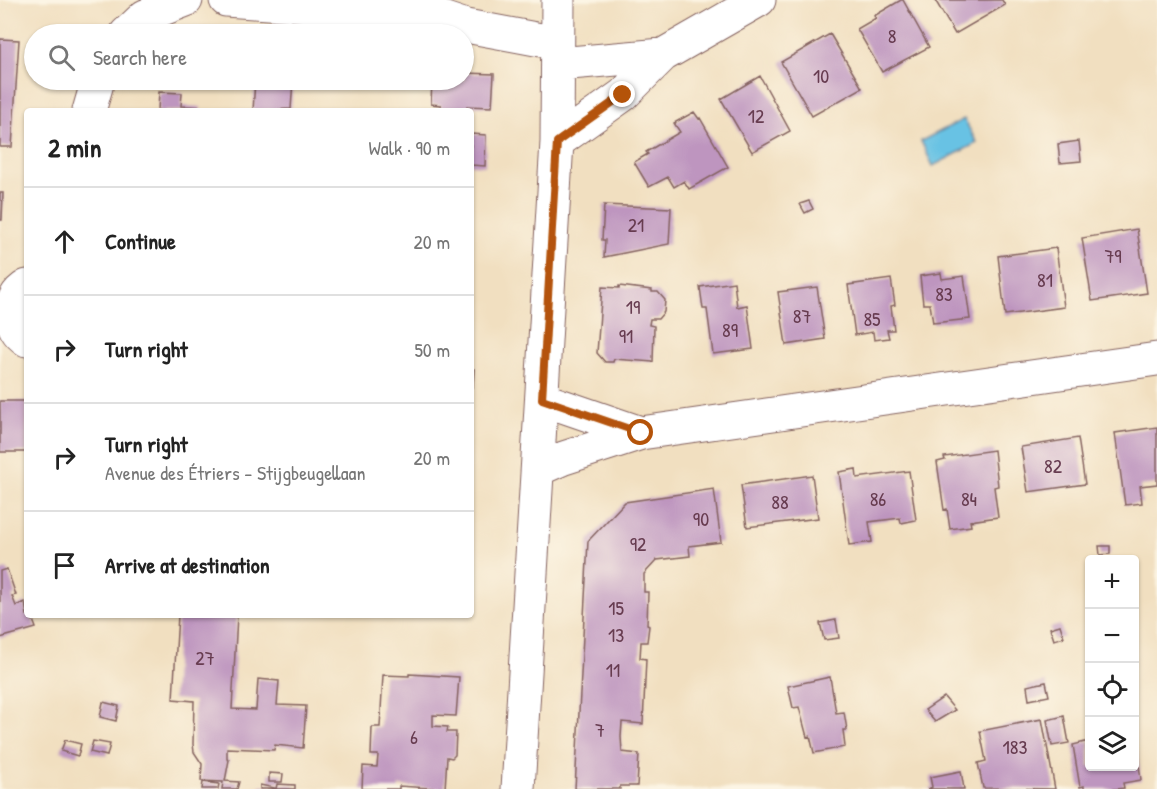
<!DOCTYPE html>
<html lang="en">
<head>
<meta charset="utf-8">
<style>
  :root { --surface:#fff; --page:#f6f6f6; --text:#222; --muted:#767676; --line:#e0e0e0 }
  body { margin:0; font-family:"Patrick Hand",sans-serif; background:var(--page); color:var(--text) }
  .controls { position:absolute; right:18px; bottom:18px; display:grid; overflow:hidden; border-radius:6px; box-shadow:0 2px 4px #0004 }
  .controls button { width:54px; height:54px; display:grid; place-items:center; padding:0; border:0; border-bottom:2px solid var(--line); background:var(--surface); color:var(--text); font:30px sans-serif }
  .stop { position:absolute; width:18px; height:18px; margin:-14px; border:4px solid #b45309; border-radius:50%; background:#fff }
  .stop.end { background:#b45309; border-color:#fff; box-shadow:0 2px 6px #0008 }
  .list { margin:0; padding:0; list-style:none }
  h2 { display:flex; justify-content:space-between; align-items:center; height:78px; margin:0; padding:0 24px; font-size:26px }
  h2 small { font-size:20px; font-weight:400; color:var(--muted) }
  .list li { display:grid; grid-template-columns:39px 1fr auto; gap:18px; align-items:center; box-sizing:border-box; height:108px; padding:0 24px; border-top:2px solid var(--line) }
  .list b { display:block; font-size:22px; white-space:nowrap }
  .list p { margin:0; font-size:20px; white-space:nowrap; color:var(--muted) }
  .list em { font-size:20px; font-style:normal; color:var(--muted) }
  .icon { flex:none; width:33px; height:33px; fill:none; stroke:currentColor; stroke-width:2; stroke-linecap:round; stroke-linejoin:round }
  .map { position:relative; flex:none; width:1157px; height:789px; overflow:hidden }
  .search { position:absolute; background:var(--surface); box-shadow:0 2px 4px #0004; left:24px; top:24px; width:450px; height:66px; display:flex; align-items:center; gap:15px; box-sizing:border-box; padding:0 21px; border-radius:33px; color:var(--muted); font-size:22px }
  .panel { position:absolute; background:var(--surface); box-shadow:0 2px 4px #0004; left:24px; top:108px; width:450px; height:510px; border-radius:6px }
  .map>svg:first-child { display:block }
</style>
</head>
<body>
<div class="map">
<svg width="1157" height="789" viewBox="0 0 1157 789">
  <rect width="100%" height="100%" fill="#fcf5e5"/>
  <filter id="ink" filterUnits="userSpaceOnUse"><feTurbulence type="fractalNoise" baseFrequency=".0167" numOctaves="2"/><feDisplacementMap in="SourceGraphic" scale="12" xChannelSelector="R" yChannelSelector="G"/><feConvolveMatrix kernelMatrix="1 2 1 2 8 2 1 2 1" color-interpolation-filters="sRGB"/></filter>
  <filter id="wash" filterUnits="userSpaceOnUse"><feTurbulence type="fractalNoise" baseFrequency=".008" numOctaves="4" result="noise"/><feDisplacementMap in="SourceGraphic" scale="24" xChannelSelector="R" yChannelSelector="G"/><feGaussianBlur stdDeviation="1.35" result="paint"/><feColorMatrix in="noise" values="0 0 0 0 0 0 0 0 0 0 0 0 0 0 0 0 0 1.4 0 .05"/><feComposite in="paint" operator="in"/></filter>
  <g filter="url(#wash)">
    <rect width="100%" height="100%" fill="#f1dfc0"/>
    <path fill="#67c2e4" stroke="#587088" stroke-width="1.5" d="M964,119l13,24 -44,23 -12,-25z"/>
    <g id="blocks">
      <path fill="#be95bf" d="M901,0h2l26,47 -47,25 -25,-43 19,-11 -2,-2z
        M935,0h67l3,5 -50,29z
        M830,34l32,54 -50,28 -31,-54z
        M0,39l19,1 -7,107h-12z
        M464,73l30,1 -2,33 -25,-1v3l-26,-1v-3l-10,-1 1,-24h32z
        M760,76l30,55 -38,21 -31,-53z
        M255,80h38l-2,29 -38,2z
        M159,92l23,1 -1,13 20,1 -1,4h-42z
        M694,112l5,7 1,-1 28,49 -39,22 -5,-8 -10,6 -6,-10 -19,10 -15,-25 14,-8 -2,-2 34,-20 -6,-9z
        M471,134l15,1 -1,31 -14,-1z
        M1079,141l2,20 -21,2 -2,-19z
        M0,193h3l-1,27h-2z
        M809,201l4,8 -8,4 -5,-9z
        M604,205l67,3 -2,36 -65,13 1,-17h-3z
        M1137,229l10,64 -55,8 -10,-63z
        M1056,248l8,59 -59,8 -7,-59z
        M941,273l1,6 22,-3 6,43 -37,4 -3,-19h-7l-3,-28z
        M891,279l4,26 -4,1 3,24h-7l2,8 -15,2 -1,-8 -18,3 -7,-50z
        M734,282l3,25 10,-2 6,44 -40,5 -6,-45h-4l-3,-22z
        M619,286l33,4v2h6l7,8 -1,12 -6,7h-8l-1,6 5,1 -1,36 -39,-3 -1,3h-8l-8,-9 5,-66 17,1z
        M817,287l8,52 -39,6 -8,-53z
        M471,369h3l-1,18h-2z
        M0,401h27v51h-27z
        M1157,427v57l-17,2 2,17 -17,2 -10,-72z
        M1078,438l7,46 -57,8 -7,-45z
        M994,450l4,36 -4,1 4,30 -28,4 1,5 -21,3 -3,-20 -3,1 -7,-48 8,-2 -1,-3z
        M856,469l1,9 52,-7 7,49 -15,3 -1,-5 -31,4 3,20 -23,3 -10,-73z
        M812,475l6,43 -71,9 -6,-42z
        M714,489l7,53 -32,4 1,10 -33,4 -13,14v18h4l-1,33 2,1 -2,16h-6l-1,16 6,1 -3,65 -21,-2 -1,15 1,15 17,2 -2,32h-17v3h-45l13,-248 37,-39z
        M1099,546h11v8l-10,1z
        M7,569l9,26 -4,1 4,10 9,-4 2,13h4l5,13 -36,10v-67z
        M178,615h59l-5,94 24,1 2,-31 21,2 -2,24 29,1 -3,42 -28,-3 -1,5 -47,-2v11l2,1 -4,21 14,1 -2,7h-15l1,-7 -22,-1 1,-17 -8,-12 -1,-8 1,-43 -21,-2z
        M836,620l3,18 -15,2 -4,-17z
        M1060,625l4,12 -10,3 -4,-12z
        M409,674l50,3 -3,39 -23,-1v11l15,1 -1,5h9l-1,23 -3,3 -5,-1 -2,32 -46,-3v3h-37l1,-23 14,1 1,-12h-7l1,-28h8l3,-52 26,1z
        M830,677l6,36 8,-1 3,18h-4l2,17 -31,6 -4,-17 -3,1 -8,-30 -6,1 -5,-22z
        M1046,682l3,14 -20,4 -2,-14z
        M944,697l11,13 -20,12 -10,-12z
        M103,702l16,4 -3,15 -16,-4z
        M1064,716l5,27 -17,3 -5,-26z
        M1042,719l13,70 -72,-1 -5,-25 8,-2 -6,-30z
        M65,740l16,4 -3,12 -17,-5z
        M93,741l17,3 -3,12 -17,-4z
        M1089,741v25h45v-15l3,-1 4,30 -18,3 1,5 -7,1h-33v-3l-4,1 -7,-42z
        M961,771l3,18h-36l4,-2 -2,-10z
        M269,773l14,1 -1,8h-13z
        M203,782l16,2 -1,5h-16z
        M277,784l18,1v4h-19z
        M260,785l15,3v1h-15z"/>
    </g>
  </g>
  <g filter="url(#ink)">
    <use href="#blocks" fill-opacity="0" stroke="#84625f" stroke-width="1.5"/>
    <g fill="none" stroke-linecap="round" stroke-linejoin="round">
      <defs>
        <path id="minor" d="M226,0l207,15 33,11 91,17
          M126,34l19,-18 41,-16
          M558,64l105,-9
          M89,111l9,-31
          M557,142l66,-47 40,-40 96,-55
          M27,286c-21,12 -20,42 0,54
          M542,399l99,34
          M539,469l25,-11 77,-25 516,-74
          M518,789l39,-647 1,-142"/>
      </defs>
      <use href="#minor" stroke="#84625f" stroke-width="35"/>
      <use href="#minor" stroke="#fff" stroke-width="33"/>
    </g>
  </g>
  <g fill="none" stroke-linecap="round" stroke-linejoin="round" filter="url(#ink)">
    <path stroke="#b45309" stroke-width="8" d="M623,95l-66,47 -15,257 99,34"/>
  </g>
  <g text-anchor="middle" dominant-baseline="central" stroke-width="4.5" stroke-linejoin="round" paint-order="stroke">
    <g font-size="20" fill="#673c50">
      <text x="892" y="35">8</text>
      <text x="821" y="75">10</text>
      <text x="756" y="115">12</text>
      <text x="636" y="224">21</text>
      <text x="1113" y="255">79</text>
      <text x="1045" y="279">81</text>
      <text x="944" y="293">83</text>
      <text x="633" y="306">19</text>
      <text x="802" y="315">87</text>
      <text x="872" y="318">85</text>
      <text x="730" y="329">89</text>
      <text x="626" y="335">91</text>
      <text x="1053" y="465">82</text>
      <text x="878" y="498">86</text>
      <text x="969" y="498">84</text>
      <text x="780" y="501">88</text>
      <text x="701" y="518">90</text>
      <text x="638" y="543">92</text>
      <text x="616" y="607">15</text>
      <text x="616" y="634">13</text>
      <text x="205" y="657">27</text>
      <text x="613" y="669">11</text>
      <text x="600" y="729">7</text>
      <text x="414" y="736">6</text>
      <text x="1015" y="746">183</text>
    </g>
  </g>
</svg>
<div class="controls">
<button>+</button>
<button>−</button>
<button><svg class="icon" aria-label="locate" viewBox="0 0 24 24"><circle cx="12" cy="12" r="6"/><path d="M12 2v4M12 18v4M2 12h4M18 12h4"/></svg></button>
<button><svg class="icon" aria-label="layers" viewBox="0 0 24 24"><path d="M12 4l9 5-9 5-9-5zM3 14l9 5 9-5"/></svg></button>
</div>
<div class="stop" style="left:641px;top:433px"></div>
<div class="stop end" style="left:623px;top:95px"></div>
<div class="search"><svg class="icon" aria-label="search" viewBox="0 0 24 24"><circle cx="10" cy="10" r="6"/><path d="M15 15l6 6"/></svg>Search here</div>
<section class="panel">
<h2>2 min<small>Walk · 90 m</small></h2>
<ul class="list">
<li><svg class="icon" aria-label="ahead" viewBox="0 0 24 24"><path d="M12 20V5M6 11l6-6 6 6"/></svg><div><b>Continue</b></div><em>20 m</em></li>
<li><svg class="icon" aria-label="right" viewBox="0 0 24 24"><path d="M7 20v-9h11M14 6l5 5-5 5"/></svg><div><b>Turn right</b></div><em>50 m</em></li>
<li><svg class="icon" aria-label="right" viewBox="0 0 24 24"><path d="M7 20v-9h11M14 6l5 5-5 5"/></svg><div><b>Turn right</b><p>Avenue des Étriers - Stijgbeugellaan</p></div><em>20 m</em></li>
<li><svg class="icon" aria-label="arrive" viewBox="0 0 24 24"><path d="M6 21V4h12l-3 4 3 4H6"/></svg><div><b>Arrive at destination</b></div></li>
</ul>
</section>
</div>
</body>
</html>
